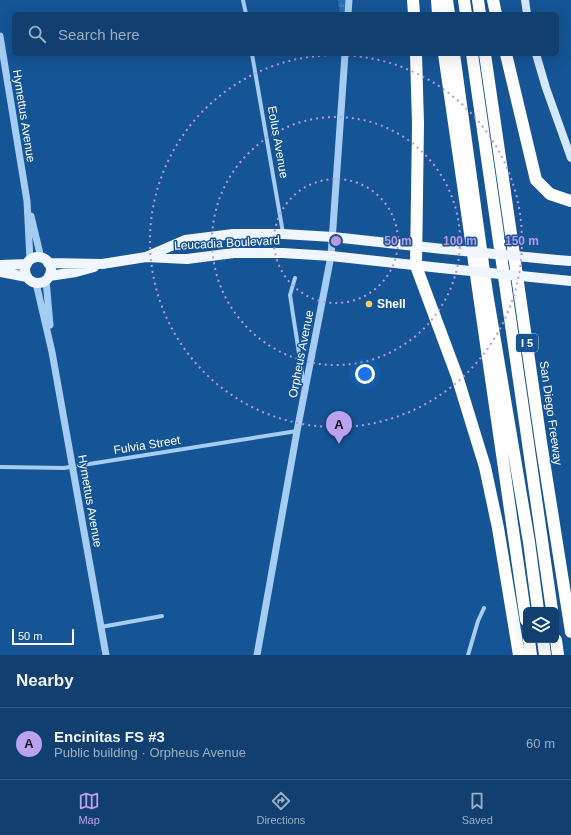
<!DOCTYPE html>
<html lang="en">
<head>
<meta charset="utf-8">
<style>
  :root { --surface:#103f70; --page:#1e4a78; --text:#f1f3f6; --muted:#9cafc3; --line:#305883; --accent:#bca0f2 }
  body { margin:0; font-family:Helvetica,sans-serif; background:var(--page); color:var(--text) }
  .controls { position:absolute; right:12px; bottom:12px; display:grid; overflow:hidden; border-radius:6px; box-shadow:0 4px 16px #0002 }
  .controls button { width:36px; height:36px; display:grid; place-items:center; padding:0; border:0; border-bottom:1px solid var(--line); background:var(--surface); color:var(--text); font:20px sans-serif }
  .scale { position:absolute; left:12px; bottom:10px; width:62px; box-sizing:border-box; padding-left:4px; border:2px solid #fff; border-top:0; font-size:11px; line-height:14px; white-space:nowrap; color:#fff; -webkit-text-stroke:3px #155495; paint-order:stroke }
  .you { position:absolute; left:365px; top:374px; width:14px; height:14px; margin:-10px; border:3px solid #fff; border-radius:50%; background:#1a73e8; box-shadow:0 0 0 6px #1a73e833 }
  .badge { display:grid; place-items:center; width:26px; height:26px; border-radius:50%; background:var(--accent); color:#111; font-size:13px; font-weight:700 }
  .pin { position:absolute; translate:-50% -33px; filter:drop-shadow(0 1px 2px #0008) }
  .pin::after { content:''; position:absolute; top:21px; width:14px; height:12px; background:inherit; clip-path:polygon(0 0,100% 0,50% 100%) }
  .list { margin:0; padding:0; list-style:none }
  h2 { display:flex; justify-content:space-between; align-items:center; height:52px; margin:0; padding:0 16px; font-size:17px }
  h2 small { font-size:13px; font-weight:400; color:var(--muted) }
  .list li { display:grid; grid-template-columns:26px 1fr auto; gap:12px; align-items:center; box-sizing:border-box; height:72px; padding:0 16px; border-top:1px solid var(--line) }
  .list b { display:block; font-size:15px; white-space:nowrap }
  .list p { margin:0; font-size:13px; white-space:nowrap; color:var(--muted) }
  .list em { font-size:13px; font-style:normal; color:var(--muted) }
  .icon { flex:none; width:22px; height:22px; fill:none; stroke:currentColor; stroke-width:2; stroke-linecap:round; stroke-linejoin:round }
  .map { position:relative; flex:none; width:571px; height:655px; overflow:hidden }
  .search { position:absolute; background:var(--surface); box-shadow:0 4px 16px #0002; left:12px; right:12px; top:12px; height:44px; display:flex; align-items:center; gap:10px; box-sizing:border-box; padding:0 14px; border-radius:6px; color:var(--muted); font-size:15px }
  .sheet { height:124px; background:var(--surface) }
  nav { display:flex; justify-content:space-around; align-items:center; box-sizing:border-box; height:56px; border-top:1px solid var(--line); background:var(--surface); font-size:11px; color:var(--muted) }
  nav a { display:grid; justify-items:center; gap:2px }
  nav .on { color:var(--accent) }
  .map>svg:first-child { display:block }
</style>
</head>
<body>
<div class="map">
<svg width="571" height="655" viewBox="0 0 571 655">
  <defs>
    <pattern id="grass-tufts" width="24" height="20" patternUnits="userSpaceOnUse"><rect width="24" height="20" fill="#286eb4"/><path d="M3 7l-1-3M5 7V3M7 7l1-3M15 17l-1-3M17 17v-4M19 17l1-3" fill="none" stroke="#538bc3"/></pattern>
  </defs>
  <rect width="100%" height="100%" fill="#155495"/>
  <path fill="url(#grass-tufts)" d="M338,0h12l-1,14h-9z"/>
  <g fill="none" stroke-linecap="round" stroke-linejoin="round">
    <path stroke="#a5ccf2" stroke-width="4" d="M243,0l3,14
      M252,54l31,179
      M295,278l-5,17 14,91
      M0,467l64,1 233,-37
      M101,627l61,-11
      M468,655l10,-34 6,-13"/>
    <path stroke="#a5ccf2" stroke-width="7" d="M348,14l1,-14
      M0,36l27,165 3,59
      M31,216l10,42
      M46,280l4,45
      M36,283l16,69 54,303
      M257,655l40,-224 34,-175 14,-202"/>
    <path stroke="#d4e7fc" stroke-width="8" d="M525,0l2,14
      M536,54l10,34 25,70"/>
    <path stroke="#f0f6ff" stroke-width="10" d="M148,256l37,-16 48,-6h50l50,3 110,12
      M25 270a13 13 0 1 1 26 0a13 13 0 1 1-26 0Z
      M557,260l14,1
      M48,263l54,1 44,-7 41,2 47,-6h49l48,3 110,12
      M0,265l27,-1
      M0,272l27,5
      M49,276l27,-4 18,-5
      M521,276l50,5"/>
    <path stroke="#fff" stroke-width="12" d="M413,0l1,14
      M437,0l1,14
      M447,0l2,14
      M464,0l2,14
      M478,0l2,14
      M493,0l3,14
      M416,54l2,70 -2,142 41,110 28,91 13,61 21,127
      M444,54l82,566
      M454,54l33,239 42,249 9,68
      M472,54l80,556
      M485,54l56,388 30,190
      M506,54l30,126 14,14 21,7
      M529,640l2,15
      M543,640l2,15
      M556,640l2,15"/>
    <path stroke="#f0f6ff" stroke-width="10" d="M443,249l114,11
      M441,268l80,8"/>
  </g>
  <g fill="none" stroke="#bd96df" stroke-width="2" stroke-dasharray="2 4">
    <circle cx="336" cy="241" r="62"/>
    <circle cx="336" cy="241" r="124"/>
    <circle cx="336" cy="241" r="186"/>
  </g>
  <circle fill="#ffcb66" stroke="#155495" stroke-width="1.5" cx="369" cy="304" r="4"/>
  <g text-anchor="middle" dominant-baseline="central" stroke-width="3" stroke-linejoin="round" paint-order="stroke">
    <rect fill="#155495" stroke="#b9ccdf" stroke-width="1" x="516" y="334" width="22" height="18" rx="3"/>
    <g font-size="11" font-weight="bold" fill="#fff">
      <text x="527" y="343">I 5</text>
    </g>
    <g font-size="12" fill="#fff" stroke="#155495">
      <text transform="translate(24 116) rotate(81)">Hymettus Avenue</text>
      <text transform="translate(278 142) rotate(80)">Eolus Avenue</text>
      <text transform="translate(227 243) rotate(-3)">Leucadia Boulevard</text>
      <text transform="translate(301 354) rotate(-79)">Orpheus Avenue</text>
      <text transform="translate(551 413) rotate(82)">San Diego Freeway</text>
      <text transform="translate(147 445) rotate(-9)">Fulvia Street</text>
      <text transform="translate(90 501) rotate(80)">Hymettus Avenue</text>
    </g>
    <g font-size="12" font-weight="bold" fill="#fff" stroke="#155495" text-anchor="start">
      <text x="377" y="304">Shell</text>
    </g>
  </g>
  <circle cx="336" cy="241" r="6" fill="#bd96df" stroke="#155495" stroke-width="2"/>
  <g font-size="12" text-anchor="middle" font-weight="bold" fill="#bd96df" stroke="#155495" stroke-width="3" stroke-linejoin="round" paint-order="stroke">
    <text x="398" y="245">50 m</text>
    <text x="460" y="245">100 m</text>
    <text x="522" y="245">150 m</text>
  </g>
</svg>
<div class="controls">
<button><svg class="icon" aria-label="layers" viewBox="0 0 24 24"><path d="M12 4l9 5-9 5-9-5zM3 14l9 5 9-5"/></svg></button>
</div>
<div class="scale">50 m</div>
<div class="you"></div>
<div class="pin badge" style="left:339px;top:444px">A</div>
<div class="search"><svg class="icon" aria-label="search" viewBox="0 0 24 24"><circle cx="10" cy="10" r="6"/><path d="M15 15l6 6"/></svg>Search here</div>
</div>
<section class="sheet">
<h2>Nearby<small></small></h2>
<ul class="list">
<li><span class="badge">A</span><div><b>Encinitas FS #3</b><p>Public building · Orpheus Avenue</p></div><em>60 m</em></li>
</ul>
</section>
<nav>
<a class="on"><svg class="icon" aria-label="map" viewBox="0 0 24 24"><path d="M3 6l6-2 6 2 6-2v14l-6 2-6-2-6 2zM9 4v14M15 6v14"/></svg>Map</a>
<a><svg class="icon" aria-label="directions" viewBox="0 0 24 24"><path d="M12 3l9 9-9 9-9-9zM9 14v-3h6M13 9l2 2-2 2"/></svg>Directions</a>
<a><svg class="icon" aria-label="saved" viewBox="0 0 24 24"><path d="M7 4h10v16l-5-4-5 4z"/></svg>Saved</a>
</nav>
</body>
</html>
